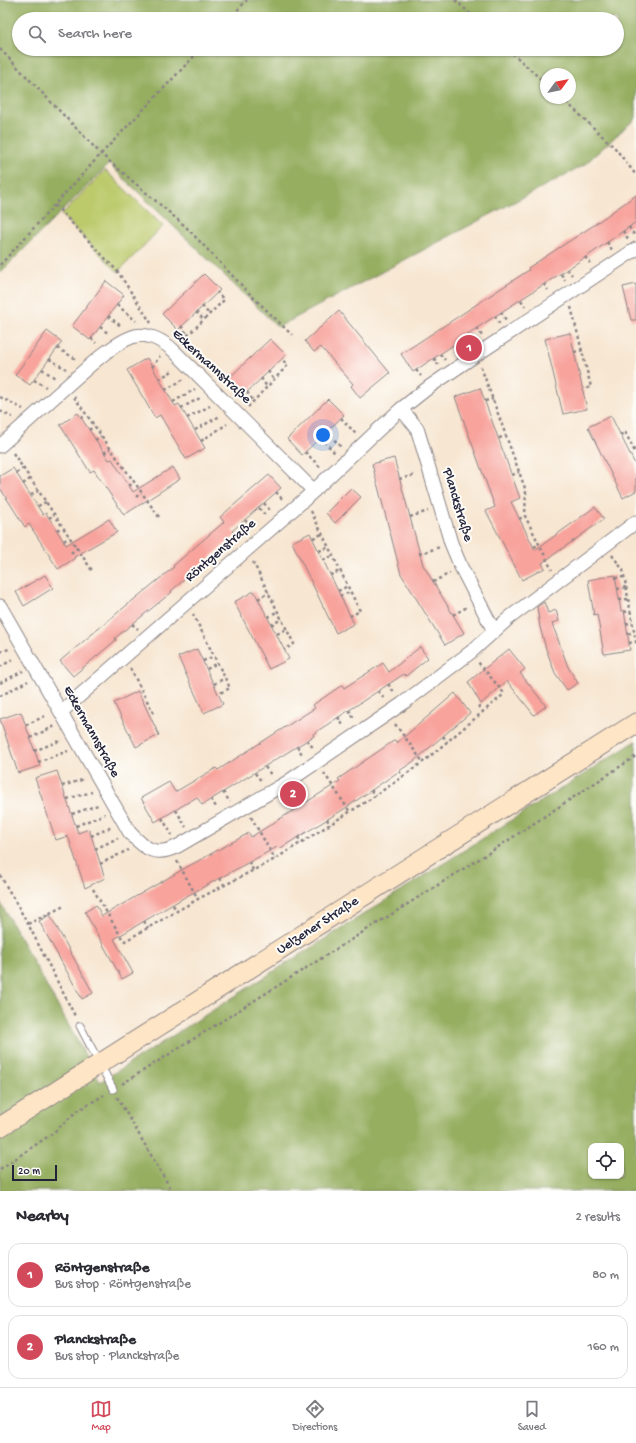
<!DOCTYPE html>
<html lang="en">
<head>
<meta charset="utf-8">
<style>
  :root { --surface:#fff; --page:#f7f7f7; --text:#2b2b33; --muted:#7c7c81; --line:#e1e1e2; --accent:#d1495b }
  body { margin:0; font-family:"Gochi Hand",sans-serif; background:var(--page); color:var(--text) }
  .controls { position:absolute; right:12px; bottom:12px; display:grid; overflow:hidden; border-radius:8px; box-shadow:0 1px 3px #0004 }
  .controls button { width:36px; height:36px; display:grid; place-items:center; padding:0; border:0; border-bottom:1px solid var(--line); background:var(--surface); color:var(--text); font:20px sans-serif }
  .compass { position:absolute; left:540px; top:68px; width:36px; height:36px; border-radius:50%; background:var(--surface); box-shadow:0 1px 3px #0004; rotate:57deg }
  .scale { position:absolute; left:12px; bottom:10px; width:45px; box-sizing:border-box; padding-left:4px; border:2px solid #22223b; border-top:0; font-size:11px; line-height:14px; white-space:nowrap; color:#22223b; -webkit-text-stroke:3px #fdfcf7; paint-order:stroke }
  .you { position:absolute; left:323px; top:435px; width:14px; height:14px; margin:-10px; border:3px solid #fff; border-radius:50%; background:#1a73e8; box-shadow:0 0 0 6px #1a73e833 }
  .badge { display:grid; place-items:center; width:26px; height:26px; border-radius:50%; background:var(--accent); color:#fff; font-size:13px; font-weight:700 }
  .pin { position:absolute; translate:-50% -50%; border:2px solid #fff; box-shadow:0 1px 4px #0006 }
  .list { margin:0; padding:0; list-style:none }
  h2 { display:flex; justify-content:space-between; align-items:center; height:52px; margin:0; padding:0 16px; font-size:17px }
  h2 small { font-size:13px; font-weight:400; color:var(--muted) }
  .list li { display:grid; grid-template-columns:26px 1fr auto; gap:12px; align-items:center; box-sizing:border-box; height:64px; margin:0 8px 8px; padding:0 8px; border:1px solid var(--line); border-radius:12px }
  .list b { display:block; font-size:15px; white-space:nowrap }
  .list p { margin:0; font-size:13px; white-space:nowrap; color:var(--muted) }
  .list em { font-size:13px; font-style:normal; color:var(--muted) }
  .icon { flex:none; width:22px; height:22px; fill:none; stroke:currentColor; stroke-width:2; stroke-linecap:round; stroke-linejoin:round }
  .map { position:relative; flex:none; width:636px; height:1191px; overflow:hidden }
  .search { position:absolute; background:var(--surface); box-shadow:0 1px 3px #0004; left:12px; right:12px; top:12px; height:44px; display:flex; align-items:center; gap:10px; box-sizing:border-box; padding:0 14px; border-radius:22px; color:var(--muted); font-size:15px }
  .sheet { height:196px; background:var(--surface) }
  nav { display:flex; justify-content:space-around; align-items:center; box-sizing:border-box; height:56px; border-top:1px solid var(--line); background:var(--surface); font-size:11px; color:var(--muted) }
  nav a { display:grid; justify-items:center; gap:2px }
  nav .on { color:var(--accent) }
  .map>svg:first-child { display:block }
</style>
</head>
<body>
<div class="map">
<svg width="636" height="1191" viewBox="0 0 636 1191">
  <rect width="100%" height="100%" fill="#fdfcf7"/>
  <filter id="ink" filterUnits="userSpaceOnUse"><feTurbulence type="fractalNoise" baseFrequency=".025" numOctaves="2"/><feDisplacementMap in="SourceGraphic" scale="8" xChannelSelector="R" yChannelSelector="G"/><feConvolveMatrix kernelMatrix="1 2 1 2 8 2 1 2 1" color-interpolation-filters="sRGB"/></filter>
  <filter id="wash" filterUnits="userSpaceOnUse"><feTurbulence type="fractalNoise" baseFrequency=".012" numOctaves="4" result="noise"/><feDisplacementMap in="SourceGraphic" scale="16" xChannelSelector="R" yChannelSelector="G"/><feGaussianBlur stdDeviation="0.9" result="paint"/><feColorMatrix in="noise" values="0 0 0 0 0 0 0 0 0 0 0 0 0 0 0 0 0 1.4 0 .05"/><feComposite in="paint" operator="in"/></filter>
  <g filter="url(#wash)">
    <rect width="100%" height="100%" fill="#f7e6d1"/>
    <path fill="#bcca6c" stroke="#6f7654" d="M105,170l58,56 -45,46 -57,-57z"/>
    <path fill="#95ae60" stroke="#5c684e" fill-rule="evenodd" d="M0,0h636v118l-52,47 -306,162 -169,-163 -109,109zM19,19h598v30h-598zM546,74h24v24h-24z
      M636,741v450h-636v-289l100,180zM591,1146h30v30h-30z"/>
    <g id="blocks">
      <path fill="#f8a39c" d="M636,195v27l-44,31 -132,86 1,1 -48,32 -12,-18 128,-84 -1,-2 63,-41z
        M204,274l16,16 -42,40 -16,-16z
        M106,281l18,14 -34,45 -18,-14z
        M636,284v36h-5l-8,-33z
        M339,311l51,62 -30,25 -9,-12 2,-2 -32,-37 -7,5 -9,-11z
        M47,331l15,11 -32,43 -15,-10z
        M570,333l17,76 -24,5 -18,-75z
        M270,339l16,16 -42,40 -16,-16z
        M147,358l28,48 4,-2 26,44 -19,11 -26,-44 -5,3 -28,-48z
        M480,388l40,110 -9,4 24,48 60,-43 9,12 -62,44 3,5 -23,12 -36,-69 9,-4 -40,-110z
        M328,399l16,16 -42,40 -15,-16z
        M78,413l31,47 3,-1 21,33 40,-25 7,12 -56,36 -30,-45 -4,2 -30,-47z
        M611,416l25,50v25l-13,7 -35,-71z
        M394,458l29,107 41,68 -19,12 -44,-71 -29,-110z
        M13,468l30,47 3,-2 20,32 43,-26 8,13 -43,25 1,1 -17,11 -29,-45 -4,3 -25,-39v-12z
        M269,475l12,13 -49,43 4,4 -65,56 1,1 -57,46 1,2 -43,36 -13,-15 56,-47 58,-47 -1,-1 51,-44 -4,-5z
        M351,488l10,9 -26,26 -9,-10z
        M310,533l44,91 -18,9 -44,-91z
        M45,575l8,13 -29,18 -8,-14z
        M615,575l6,36 3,-1 6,40 -26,4 -7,-40 -3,1 -6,-35z
        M254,591l35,68 -20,10 -35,-67z
        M544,602l4,11 8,-3 3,11 -7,2 16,44 10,16 -11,7 -12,-17 -9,-24 -6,-22 -3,-20z
        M420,647l8,11 -22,18 -2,-2 -91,60 1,2 -112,69 -5,-8 -42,25 -14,-24 28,-16 6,10 41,-24 2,2 97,-62 -2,-3 29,-20 2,3 39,-25 6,9z
        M197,649l26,55 -19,9 -26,-56z
        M509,649l16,20 -5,4 26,33 -12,9 -27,-34 -26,23 -13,-22z
        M138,691l21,44 -23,12 -22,-44z
        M455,693l15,20 -56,48 -70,48 -65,40 -2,-2 -92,50 -71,42 19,34 -11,6 -37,-67 11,-7 6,11 85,-49 62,-34 2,4 89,-56 -2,-2 57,-39 2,3z
        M21,712l19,54 -22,7 -18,-54z
        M57,771l21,62 11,-4 16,49 -20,10 -17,-52 -12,4 -21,-62z
        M50,915l43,78 -11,6 -43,-78z"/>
    </g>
  </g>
  <g filter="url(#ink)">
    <use href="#blocks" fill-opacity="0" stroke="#8c8486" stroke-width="1"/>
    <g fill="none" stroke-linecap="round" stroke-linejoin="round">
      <defs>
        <path id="lane" d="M80,1026l33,63"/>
        <path id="street" d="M401,409l16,19 34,115 10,24 33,64
          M0,446c26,-23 52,-47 78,-70 15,-13 35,-32 54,-39 14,-6 31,4 41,13l141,141
          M0,606l130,227c16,17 26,24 48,13l108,-63 116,-79 69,-52 38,-34 127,-96
          M61,712l244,-213 72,-68 24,-22 28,-22 41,-28 166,-110"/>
        <path id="secondary" d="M0,1127l636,-404"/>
      </defs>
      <use href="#lane" stroke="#8c8486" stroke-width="9"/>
      <use href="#street" stroke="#8c8486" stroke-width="15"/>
      <use href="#secondary" stroke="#8c8486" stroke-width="21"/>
      <path stroke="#8c8486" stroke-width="2.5" stroke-dasharray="3 3" stroke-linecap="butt" d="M455,0l21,19
        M229,19l18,-19
        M0,49l101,105 84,72 65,68 42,41
        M508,49l38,35
        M562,98l53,50 21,27
        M55,205l63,67 33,51
        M629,227l6,9
        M623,231l5,8
        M607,242l5,8
        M585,257l5,6
        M0,265l101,-111 100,-105
        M567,269l5,6
        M561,274l4,6
        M544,284l4,6
        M521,300l4,6
        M117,305l19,16
        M202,306l7,8
        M571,307l20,80 -8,2
        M196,312l8,8
        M501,312l5,8
        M108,316l14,11
        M495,316l5,8
        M181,326l7,9
        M100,327l9,7
        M477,328l5,8
        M91,338l5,5
        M183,340l41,-40 -7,-8
        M459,342l4,7
        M57,348l19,11
        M574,352l9,-2
        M440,354l5,6
        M434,358l4,7
        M49,359l17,10
        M152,367l8,-11
        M481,367l45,124 -1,25 27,54
        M42,369l13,9
        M416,370l5,6
        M268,371l6,9
        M261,378l6,9
        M159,379l15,-9
        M34,380l12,7
        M165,390l19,-11
        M247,392l6,9
        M0,397l23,12
        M74,397l85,120
        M485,401l8,-2
        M173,402l22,-13
        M248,407l39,-41 -5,-8
        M181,408l21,-11
        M0,411l12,6
        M81,418l5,-3
        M187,418l23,-12
        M341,418l15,16
        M89,430l5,-4
        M195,430l25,-14
        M326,431l15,16
        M620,435l5,-3 11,22
        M320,437l15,16
        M499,438l7,-2
        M95,440l6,-4
        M201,441l26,-17
        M305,452l15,15
        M13,453l80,119
        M104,453l6,-4
        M16,473l7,-5
        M512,475l7,-3
        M399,479l17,-4
        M23,484l7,-5
        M129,486l5,-4
        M276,492l8,9
        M31,495l7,-4
        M136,497l5,-4
        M264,503l7,9
        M38,506l8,-4
        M259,508l7,8
        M311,511l49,100 -10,5
        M410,517l18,-6
        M49,518l5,-3
        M519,519l6,-3
        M245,520l7,8
        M57,530l5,-3
        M313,538l9,-4
        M64,541l5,-4
        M534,547l5,-3
        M319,551l10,-4
        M71,553l6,-5
        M419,554l21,-7
        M612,555l11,15 13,72 -7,1
        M323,560l10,-4
        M253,562l41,82 -10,6
        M330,575l10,-4
        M615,578l9,-1
        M433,582l17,-9
        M617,589l9,-2
        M338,591l10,-5
        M340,596l10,-4
        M258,599l11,-7
        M619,600l9,-1
        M624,612l6,-1
        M193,614l37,74 -12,6
        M453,615l14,-8
        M268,617l10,-6
        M132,624l6,5
        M626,624l6,-2
        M271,625l11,-6
        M277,634l10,-5
        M628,634l6,-2
        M0,652l9,-3
        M203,661l11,-5
        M0,667l15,-9
        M130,668l23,44 -4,2
        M207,669l10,-6
        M0,683l23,-12
        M214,684l11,-6
        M388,684l7,9
        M378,691l7,9
        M0,696l28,-15
        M478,706l5,6
        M349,710l6,10
        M338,717l6,10
        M395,724l28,38
        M26,725l21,-10
        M443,736l4,6
        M30,738l25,-12
        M307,740l7,9
        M297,746l6,10
        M34,751l28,-11
        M38,762l30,-11
        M265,767l7,9
        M399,771l4,6
        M255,773l7,9
        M324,773l26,39
        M62,786l23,-7
        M371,790l4,6
        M223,792l7,10
        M67,799l25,-7
        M211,799l5,8
        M176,810l10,17
        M72,814l26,-9
        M251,817l24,42
        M162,818l10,17
        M327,819l3,6
        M76,826l29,-12
        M91,836l21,-9
        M298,837l3,6
        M95,849l23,-11
        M177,861l21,38
        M249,862l4,8
        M100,864l28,-14
        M0,875l28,49 48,94
        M220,878l4,7
        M93,889l30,51 2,1 73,-42 77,-40 100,-63 48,-34 80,-67v-3l-25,-30
        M173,905l4,6
        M144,921l4,7
        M28,924l36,-18
        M122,1084l373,-235 141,-93
        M117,1097l55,94
        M0,1169l53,-36 24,-22 27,-16"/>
      <use href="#lane" stroke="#fff" stroke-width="7"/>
      <use href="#street" stroke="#fff" stroke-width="13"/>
      <use href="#secondary" stroke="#fee5c5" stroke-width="19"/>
    </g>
  </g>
  <g text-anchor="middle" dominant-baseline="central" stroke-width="4" stroke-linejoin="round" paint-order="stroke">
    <g font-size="14" fill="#22223b" stroke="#fdfcf7">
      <text transform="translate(211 367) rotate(43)">Eckermannstraße</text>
      <text transform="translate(457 505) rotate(73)">Planckstraße</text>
      <text transform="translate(221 551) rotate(-41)">Röntgenstraße</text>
      <text transform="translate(91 732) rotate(61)">Eckermannstraße</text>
      <text transform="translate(318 926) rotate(-33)">Uelzener Straße</text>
    </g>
  </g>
</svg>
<div class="controls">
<button><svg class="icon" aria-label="locate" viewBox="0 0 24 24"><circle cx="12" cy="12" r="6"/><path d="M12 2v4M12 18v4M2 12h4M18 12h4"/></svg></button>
</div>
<svg class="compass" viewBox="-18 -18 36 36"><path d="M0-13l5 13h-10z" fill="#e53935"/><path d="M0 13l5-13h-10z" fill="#7c7c81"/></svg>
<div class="scale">20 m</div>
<div class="you"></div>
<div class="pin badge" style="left:469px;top:348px">1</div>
<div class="pin badge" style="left:293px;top:794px">2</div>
<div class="search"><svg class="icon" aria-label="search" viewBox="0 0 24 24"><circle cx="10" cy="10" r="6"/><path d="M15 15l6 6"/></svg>Search here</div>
</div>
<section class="sheet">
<h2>Nearby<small>2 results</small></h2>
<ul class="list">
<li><span class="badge">1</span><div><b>Röntgenstraße</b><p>Bus stop · Röntgenstraße</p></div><em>80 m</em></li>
<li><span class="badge">2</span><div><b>Planckstraße</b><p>Bus stop · Planckstraße</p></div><em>160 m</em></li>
</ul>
</section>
<nav>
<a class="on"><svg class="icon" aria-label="map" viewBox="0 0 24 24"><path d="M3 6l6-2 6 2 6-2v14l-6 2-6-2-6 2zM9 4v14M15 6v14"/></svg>Map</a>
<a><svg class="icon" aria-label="directions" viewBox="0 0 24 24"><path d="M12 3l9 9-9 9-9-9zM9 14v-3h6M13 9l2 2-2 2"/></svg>Directions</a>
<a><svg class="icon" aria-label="saved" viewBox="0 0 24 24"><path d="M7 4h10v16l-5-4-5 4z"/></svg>Saved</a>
</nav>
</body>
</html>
